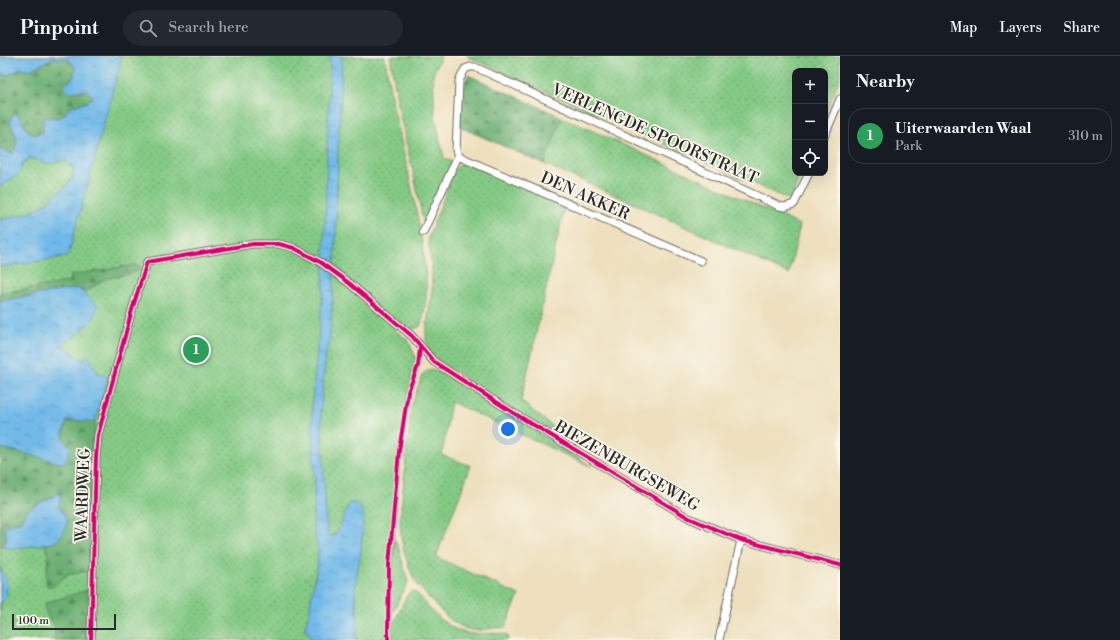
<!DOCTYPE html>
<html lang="en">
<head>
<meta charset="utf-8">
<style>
  :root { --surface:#171b24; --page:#242831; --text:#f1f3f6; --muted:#9ea1a6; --line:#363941; --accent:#d690ce }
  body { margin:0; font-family:"Libre Bodoni",serif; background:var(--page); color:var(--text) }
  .controls { position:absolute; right:12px; top:12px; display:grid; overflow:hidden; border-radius:8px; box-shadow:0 4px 16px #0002 }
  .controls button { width:36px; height:36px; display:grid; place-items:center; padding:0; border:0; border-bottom:1px solid var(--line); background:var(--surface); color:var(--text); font:20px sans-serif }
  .scale { position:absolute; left:12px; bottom:10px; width:104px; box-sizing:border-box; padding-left:4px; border:2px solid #2b2b2b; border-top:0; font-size:11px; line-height:14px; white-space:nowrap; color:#2b2b2b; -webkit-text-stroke:3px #fbf7ec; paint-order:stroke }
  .you { position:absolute; left:508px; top:373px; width:14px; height:14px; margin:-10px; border:3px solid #fff; border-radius:50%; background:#1a73e8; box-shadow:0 0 0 6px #1a73e833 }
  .badge { display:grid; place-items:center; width:26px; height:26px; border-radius:50%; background:var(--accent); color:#fff; font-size:13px; font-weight:700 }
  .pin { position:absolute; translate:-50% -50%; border:2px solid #fff; box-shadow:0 1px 4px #0006 }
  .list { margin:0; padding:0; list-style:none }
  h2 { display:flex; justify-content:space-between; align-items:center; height:52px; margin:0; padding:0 16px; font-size:17px }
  h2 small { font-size:13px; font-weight:400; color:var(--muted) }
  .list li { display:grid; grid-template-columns:26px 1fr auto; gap:12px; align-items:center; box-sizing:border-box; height:56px; margin:0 8px 8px; padding:0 8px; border:1px solid var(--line); border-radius:16px }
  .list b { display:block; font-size:15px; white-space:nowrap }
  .list p { margin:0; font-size:13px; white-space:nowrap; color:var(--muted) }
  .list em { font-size:13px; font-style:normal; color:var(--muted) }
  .icon { flex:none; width:22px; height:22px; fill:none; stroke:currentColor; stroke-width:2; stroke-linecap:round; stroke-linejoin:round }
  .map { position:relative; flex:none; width:840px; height:584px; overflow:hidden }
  header { display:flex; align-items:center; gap:24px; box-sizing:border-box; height:56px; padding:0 20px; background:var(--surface); border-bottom:1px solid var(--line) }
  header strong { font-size:19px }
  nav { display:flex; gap:22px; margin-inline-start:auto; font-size:14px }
  .search { width:280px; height:36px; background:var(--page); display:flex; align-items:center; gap:10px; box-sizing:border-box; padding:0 14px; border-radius:22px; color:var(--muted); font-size:15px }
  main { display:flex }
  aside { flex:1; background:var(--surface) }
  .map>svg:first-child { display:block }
</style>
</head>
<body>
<header>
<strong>Pinpoint</strong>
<div class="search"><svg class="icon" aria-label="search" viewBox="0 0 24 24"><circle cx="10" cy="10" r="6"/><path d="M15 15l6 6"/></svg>Search here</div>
<nav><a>Map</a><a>Layers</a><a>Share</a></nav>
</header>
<main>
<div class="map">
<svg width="840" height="584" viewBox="0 0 840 584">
  <defs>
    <pattern id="grass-dots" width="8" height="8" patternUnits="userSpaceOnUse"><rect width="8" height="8" fill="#84ca85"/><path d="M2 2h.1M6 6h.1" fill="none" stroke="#6ca46d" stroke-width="1.8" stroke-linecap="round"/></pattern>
    <pattern id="forest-firs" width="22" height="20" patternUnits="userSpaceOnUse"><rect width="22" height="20" fill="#6bae72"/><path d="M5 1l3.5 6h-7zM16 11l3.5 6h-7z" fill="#588e5e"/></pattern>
    <pattern id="water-ripples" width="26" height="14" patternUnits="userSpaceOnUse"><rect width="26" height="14" fill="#71b9e9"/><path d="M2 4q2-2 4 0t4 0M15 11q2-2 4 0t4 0" fill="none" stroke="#5d97bd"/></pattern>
  </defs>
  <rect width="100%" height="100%" fill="#fbf7ec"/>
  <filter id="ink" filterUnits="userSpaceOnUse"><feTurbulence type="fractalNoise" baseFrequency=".025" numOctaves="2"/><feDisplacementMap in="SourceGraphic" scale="8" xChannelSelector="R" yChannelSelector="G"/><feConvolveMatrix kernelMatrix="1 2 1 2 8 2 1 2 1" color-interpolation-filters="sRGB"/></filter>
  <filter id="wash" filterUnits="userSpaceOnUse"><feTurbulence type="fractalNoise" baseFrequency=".012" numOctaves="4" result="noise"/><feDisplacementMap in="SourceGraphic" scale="16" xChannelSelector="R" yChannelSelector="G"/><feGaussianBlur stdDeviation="0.9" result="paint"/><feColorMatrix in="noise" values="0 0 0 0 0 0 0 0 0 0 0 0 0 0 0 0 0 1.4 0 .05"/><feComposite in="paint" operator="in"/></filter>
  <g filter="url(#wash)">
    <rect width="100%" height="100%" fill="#eee0be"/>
    <path fill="url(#grass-dots)" stroke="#587a58" d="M0,0h385c3,24 7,48 13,72 8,36 17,71 23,108 4,29 10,62 -1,90 -8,6 -16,2 -23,-4l-3,7 14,11 8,18 -14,66 -13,189 1,27h-390z
      M390,0h51l-8,18 2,43 9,41 8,4 -28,64 -10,-50 -14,-60z
      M466,0h374v22l-15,37v-44h-30v102h6l-11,27z
      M562,61l238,108 -11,49 -167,-76 -78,-34z
      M464,107l7,2 94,40 -44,196 57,46 -29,-15 -53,-32 -65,-44 -5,-16v-8l6,-42v-20l-4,-32 27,-69 3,-3z
      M430,313l9,2c50,34 104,62 153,96l-141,-65 -9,53 29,11 -35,91 83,38 -14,33c-11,-2 -24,4 -34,2 -20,-5 -32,-21 -45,-36 -3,-4 -8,-7 -10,-11 -10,-20 -17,-44 -16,-66l11,-110 11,-32z
      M395,484l4,9 9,33 -16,31h-2z
      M412,535c8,3 12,12 18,18 8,8 17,16 27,21 16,8 33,0 50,5l1,5h-115l-1,-14 15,-31z"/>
    <path fill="url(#forest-firs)" stroke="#4b6c4e" d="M53,2l15,1 8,9 -3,10 -8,6 4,8 18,-2 6,7 -6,5 -17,5 -5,7 -6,4 -7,-1 -10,8 1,7 -7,3 -6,-2 -5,-9 -15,-3c5,15 11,18 2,33l-12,-5v-74h8l12,-6 10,1z
      M468,19l94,42 -18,47 -84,-37 2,-36z
      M135,209l5,1 -1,4 -10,4 -24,5 -21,14 -7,-5 -77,13v-8l68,-11 3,-7z
      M67,364l28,2 -4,39 -2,110 -22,4 -15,12 -5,-1 -1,-7 2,-23 -3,-12 8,-1 13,-26 -8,-11 3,-7v-6l-18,8 -16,9 -6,11 -6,1 -10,13 2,5 -4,6h-3v-98l27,6 38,-11 -3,-4z
      M88,534l-1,50h-33l1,-15c-7,-5 -10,-13 -10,-22z"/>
    <path fill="url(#water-ripples)" stroke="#4e728a" d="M0,0h122l-53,197 -4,4 -65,10v-47l32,-8 16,-10 4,-5 11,-8 10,-11v-10l-8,-8 -16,4 -19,-6 -7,5 -4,11 -19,13v-38l12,5c9,-14 3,-19 -2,-33l3,-7h4l13,19 6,2 7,-3v-13l9,-2 7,1 6,-4 5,-7 17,-5 6,-5 -6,-7 -18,2 -5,-4 1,-4 8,-6 3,-10 -8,-9 -15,-1 -23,12 -10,-1 -12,6h-8z
      M330,0h12l-4,100 -3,107 -5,74 -5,21 -4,51 5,110 1,12 2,5h5l4,-5 11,-28h5l5,3 4,6v14l-2,24 -5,32 -1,12 3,28 -2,18h-44l-4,-9 -4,-2 6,-17v-7l7,-39 1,-14 -5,-26 2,-48 -2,-20 -1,-56 11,-113z
      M77,232l11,8 10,10 -5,14 -17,15 -15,10 23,16 3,-6 2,2 8,15 11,5 -13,45 -28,-2c-3,12 -9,19 4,27l-7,17 -37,-10 -27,-6v-147z
      M61,437v6l-3,7 8,11 1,6 -2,6 -6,10 -6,4 -41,6 -9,-3 4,-6 -3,-12 4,-3 13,-4 6,-11 7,-4z
      M0,510v4c8,6 7,18 7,27l-6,6 -1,8z"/>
  </g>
  <g filter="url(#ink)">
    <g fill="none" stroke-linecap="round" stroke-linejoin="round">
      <defs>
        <path id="street" d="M825,79l15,-36
          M458,100l243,105
          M423,176l35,-76 -2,-6 3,-69 6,-12 5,-2h5l304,139 6,1 9,-3 15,-31
          M91,584l5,-183 2,-22 34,-125 15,-48 106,-18h26l15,4 26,14 29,21 63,53 22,26 78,50 177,106 52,22 99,25
          M719,584l22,-100"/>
      </defs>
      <use href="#street" stroke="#6f6a5e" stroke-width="9"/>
      <use href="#street" stroke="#fff" stroke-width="7"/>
      <defs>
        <path id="cycleway" d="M91,584l5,-183 2,-22 34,-125 15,-48 106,-18h26l15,4 26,14 29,21 63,53 22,26 78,50 177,106 52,22 99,25
          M388,584v-11l1,-64 10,-114 9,-59 10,-26 2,-18"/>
      </defs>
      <use href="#cycleway" stroke="#fbf7ec" stroke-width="6"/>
      <use href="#cycleway" stroke="#d6006c" stroke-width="4"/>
    </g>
  </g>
  <g text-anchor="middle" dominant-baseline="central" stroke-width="3.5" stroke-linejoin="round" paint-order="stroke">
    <g font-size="16" fill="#2b2b2b" stroke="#fbf7ec">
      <text transform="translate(655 78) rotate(24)">VERLENGDE SPOORSTRAAT</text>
      <text transform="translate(585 140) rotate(24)">DEN AKKER</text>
      <text transform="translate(627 410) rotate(30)">BIEZENBURGSEWEG</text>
      <text transform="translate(83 439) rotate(-88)">WAARDWEG</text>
    </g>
  </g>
</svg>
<div class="controls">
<button>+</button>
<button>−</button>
<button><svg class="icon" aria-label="locate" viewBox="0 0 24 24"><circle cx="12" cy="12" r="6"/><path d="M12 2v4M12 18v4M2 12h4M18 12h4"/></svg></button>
</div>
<div class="scale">100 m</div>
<div class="you"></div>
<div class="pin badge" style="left:196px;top:294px;background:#2e9e5b">1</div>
</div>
<aside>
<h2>Nearby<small></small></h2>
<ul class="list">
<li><span class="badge" style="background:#2e9e5b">1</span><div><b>Uiterwaarden Waal</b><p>Park</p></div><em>310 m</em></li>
</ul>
</aside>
</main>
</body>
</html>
